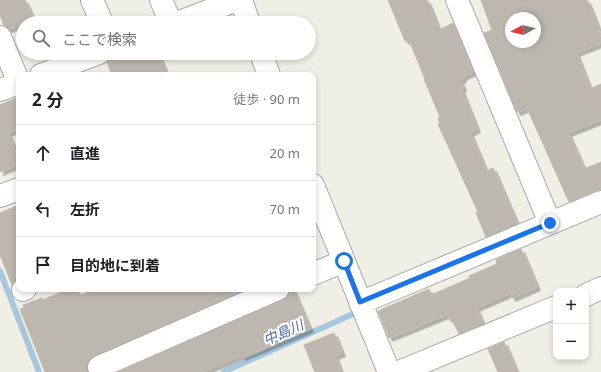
<!DOCTYPE html>
<html lang="ja">
<head>
<meta charset="utf-8">
<style>
  :root { --surface:#fff; --page:#f6f6f6; --text:#202124; --muted:#757577; --line:#e0e0e0 }
  body { margin:0; font-family:"Noto Sans","Noto Sans JP",sans-serif; background:var(--page); color:var(--text) }
  .controls { position:absolute; right:12px; bottom:12px; display:grid; overflow:hidden; border-radius:8px; box-shadow:0 2px 6px #0003 }
  .controls button { width:36px; height:36px; display:grid; place-items:center; padding:0; border:0; border-bottom:1px solid var(--line); background:var(--surface); color:var(--text); font:20px sans-serif }
  .compass { position:absolute; left:505px; top:12px; width:36px; height:36px; border-radius:50%; background:var(--surface); box-shadow:0 2px 6px #0003; rotate:262deg }
  .stop { position:absolute; width:12px; height:12px; margin:-9px; border:3px solid #1a73e8; border-radius:50%; background:#fff }
  .stop.end { background:#1a73e8; border-color:#fff; box-shadow:0 1px 4px #0008 }
  .list { margin:0; padding:0; list-style:none }
  h2 { display:flex; justify-content:space-between; align-items:center; height:52px; margin:0; padding:0 16px; font-size:17px }
  h2 small { font-size:13px; font-weight:400; color:var(--muted) }
  .list li { display:grid; grid-template-columns:26px 1fr auto; gap:12px; align-items:center; box-sizing:border-box; height:56px; padding:0 16px; border-top:1px solid var(--line) }
  .list b { display:block; font-size:15px; white-space:nowrap }
  .list em { font-size:13px; font-style:normal; color:var(--muted) }
  .icon { flex:none; width:22px; height:22px; fill:none; stroke:currentColor; stroke-width:2; stroke-linecap:round; stroke-linejoin:round }
  .map { position:relative; flex:none; width:601px; height:372px; overflow:hidden }
  .search { position:absolute; background:var(--surface); box-shadow:0 2px 6px #0003; left:16px; top:16px; width:300px; height:44px; display:flex; align-items:center; gap:10px; box-sizing:border-box; padding:0 14px; border-radius:22px; color:var(--muted); font-size:15px }
  .panel { position:absolute; background:var(--surface); box-shadow:0 2px 6px #0003; left:16px; top:72px; width:300px; height:220px; border-radius:8px }
  .map>svg:first-child { display:block }
</style>
</head>
<body>
<div class="map">
<svg width="601" height="372" viewBox="0 0 601 372">
  <defs>
    <filter id="shadow"><feDropShadow dx="3.5" dy="3.5" stdDeviation="0" flood-color="#0004"/></filter>
  </defs>
  <rect width="100%" height="100%" fill="#f0efe6"/>
  <g fill="none" stroke-linecap="round" stroke-linejoin="round">
    <path stroke="#a6c7de" stroke-width="6" d="M0,271l39,101
      M223,372l130,-58"/>
  </g>
  <path fill="#bdb8af" stroke="#c2b8a8" fill-rule="evenodd" filter="url(#shadow)" d="M0,0h25l8,19 -24,10 -5,-3 -4,-11z
    M388,0h39l12,30 14,-7 20,49 -11,5 1,2 -3,1 3,8 -2,1 16,40 -7,4 16,38 7,-3 24,56 -31,13 -10,-24 2,-1 -40,-88 2,-1 -2,-5 2,-1 -16,-38h1l-16,-39 -4,1z
    M481,0h106l14,35v8l-25,10 14,36 11,-5v36l-33,13 16,36 17,-7v28h-5l-27,12 -42,-94 -10,4 -33,-79 8,-3zM511,18h24v24h-24z
    M111,53h47l9,22h-55l-5,-13z
    M19,97v31l-11,5 11,27v4l-19,8v-67z
    M19,205v73l-7,7 -12,-30v-42z
    M521,249l16,38 -25,11 -2,-5 -34,15 7,16 -24,10 -6,-13 -2,1 -3,-8 -59,24 -11,-27 51,-22 2,6 39,-17 -1,-2 28,-12 -1,-4z
    M69,289h7l3,7 17,-7h151l-153,67 -5,3 -2,6 1,7h-43l-25,-63 4,-1 -1,-3 19,-7 1,2z
    M290,289h3l17,40 -68,28 -1,-2 -39,17h-83l164,-72 5,-4z
    M334,333l8,20 -7,3 6,16h-26l-11,-27z
    M504,342l13,30h-19l-10,-23z"/>
  <g fill="none" stroke-linecap="round" stroke-linejoin="round">
    <defs>
      <path id="minor" d="M92,0l10,23
        M161,0l10,23
        M241,0l8,23
        M457,0l93,223
        M177,23l60,-23
        M0,37l19,46
        M261,53l8,22
        M41,75l58,-22
        M0,90l19,-7
        M313,185l76,187
        M0,196l19,-7
        M313,274l31,-13
        M23,290l2,-1
        M586,295l15,-7
        M360,303l241,-101
        M99,367l179,-78
        M399,372l157,-65"/>
    </defs>
    <use href="#minor" stroke="#a7a7a7" stroke-width="24"/>
    <use href="#minor" stroke="#fff" stroke-width="22"/>
  </g>
  <g fill="none" stroke-linecap="round" stroke-linejoin="round">
    <path stroke="#1a73e8" stroke-width="5" d="M344,261l16,41 190,-79"/>
  </g>
  <g text-anchor="middle" dominant-baseline="central" stroke-width="4" stroke-linejoin="round" paint-order="stroke">
    <g font-size="14" font-style="italic" fill="#4b6bb1" stroke="#fff">
      <text transform="translate(283 332) rotate(-24)">中島川</text>
    </g>
  </g>
</svg>
<div class="controls">
<button>+</button>
<button>−</button>
</div>
<svg class="compass" viewBox="-18 -18 36 36"><path d="M0-13l5 13h-10z" fill="#e53935"/><path d="M0 13l5-13h-10z" fill="#757577"/></svg>
<div class="stop" style="left:344px;top:261px"></div>
<div class="stop end" style="left:550px;top:223px"></div>
<div class="search"><svg class="icon" aria-label="search" viewBox="0 0 24 24"><circle cx="10" cy="10" r="6"/><path d="M15 15l6 6"/></svg>ここで検索</div>
<section class="panel">
<h2>2 分<small>徒歩 · 90 m</small></h2>
<ul class="list">
<li><svg class="icon" aria-label="ahead" viewBox="0 0 24 24"><path d="M12 20V5M6 11l6-6 6 6"/></svg><div><b>直進</b></div><em>20 m</em></li>
<li><svg class="icon" aria-label="left" viewBox="0 0 24 24"><path d="M17 20v-9H6M10 6l-5 5 5 5"/></svg><div><b>左折</b></div><em>70 m</em></li>
<li><svg class="icon" aria-label="arrive" viewBox="0 0 24 24"><path d="M6 21V4h12l-3 4 3 4H6"/></svg><div><b>目的地に到着</b></div></li>
</ul>
</section>
</div>
</body>
</html>
